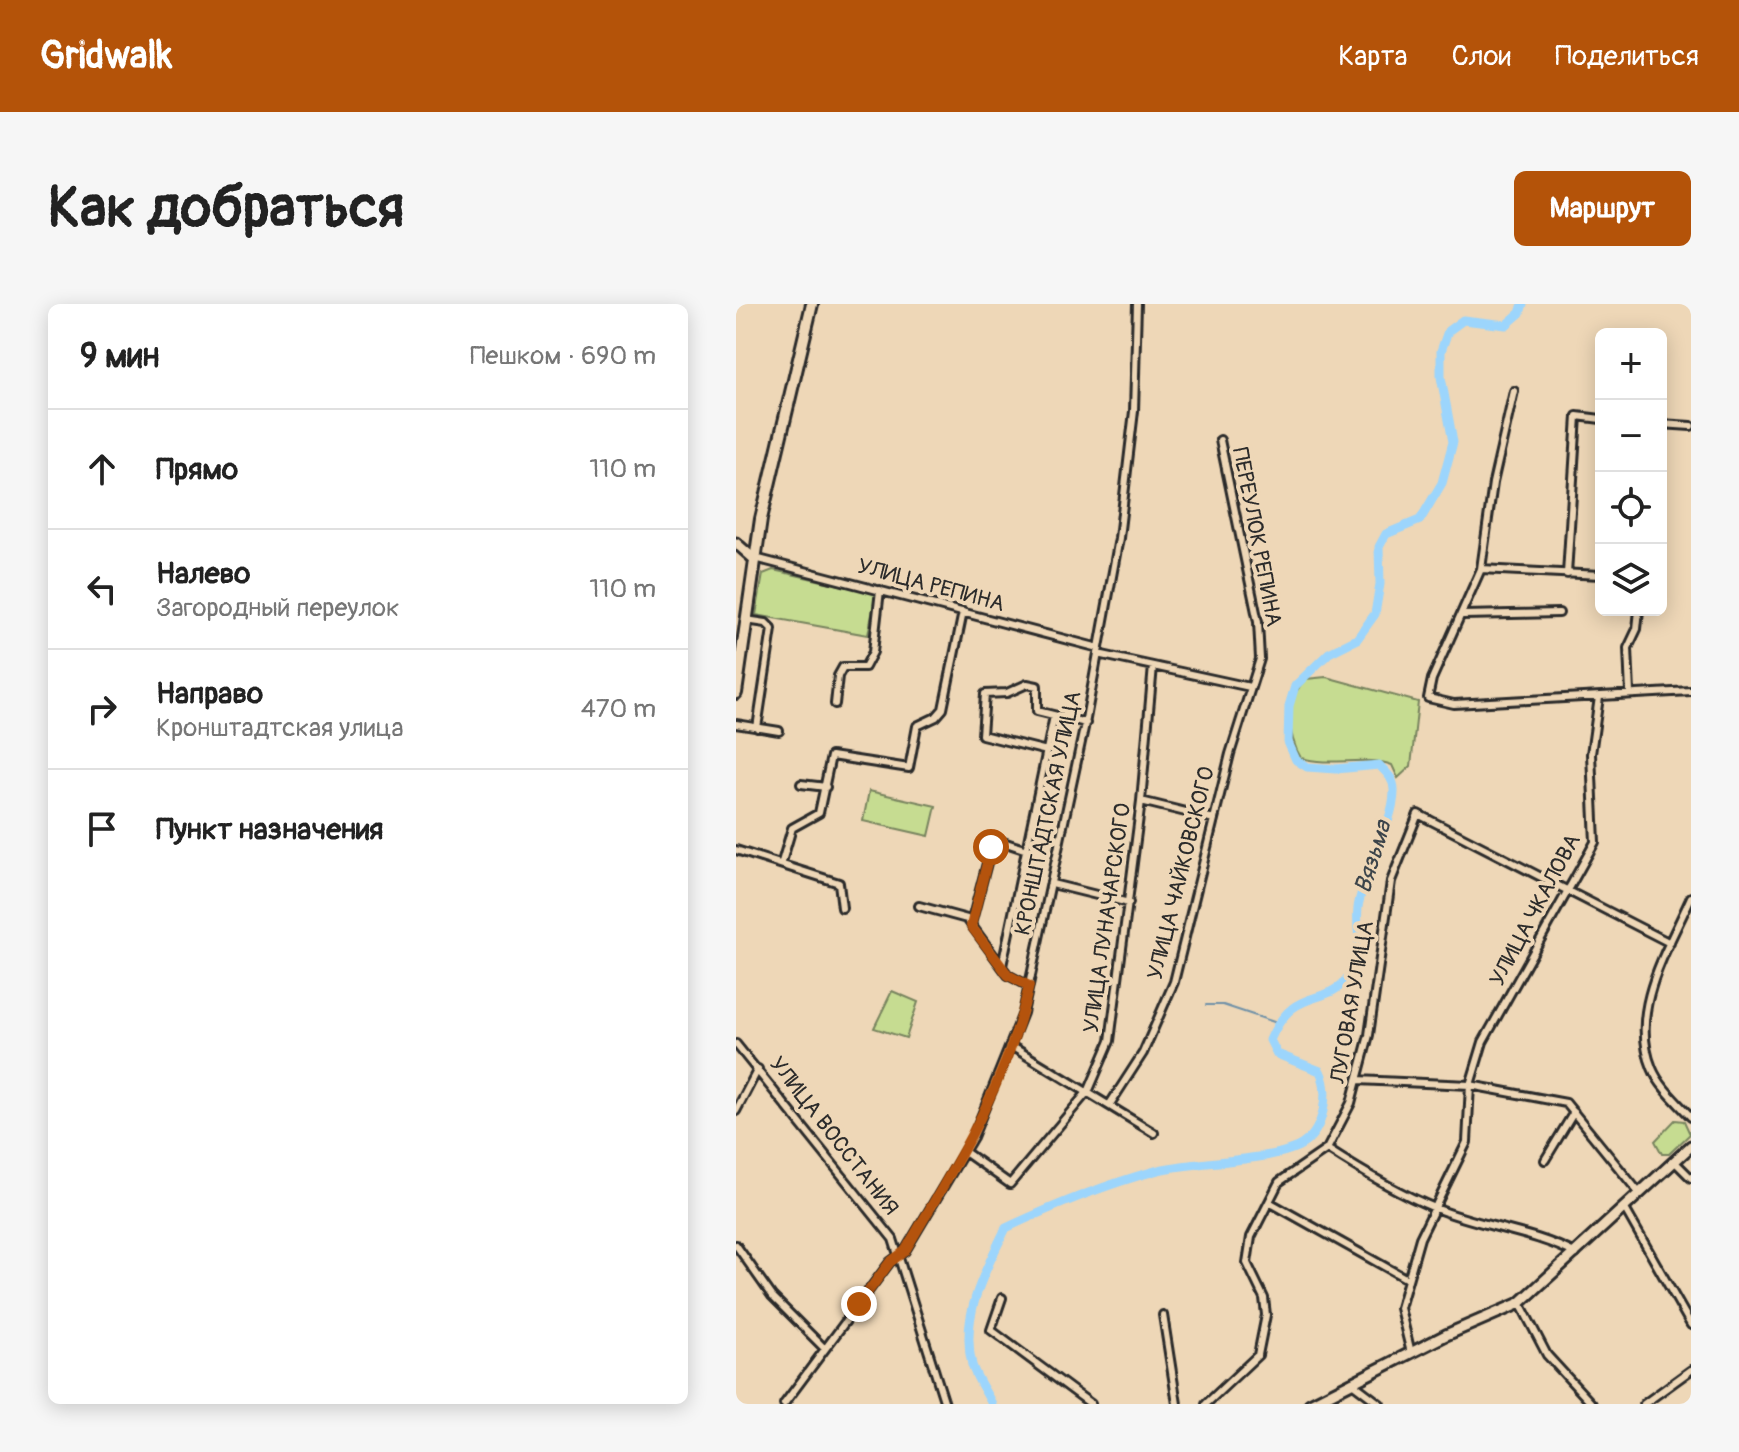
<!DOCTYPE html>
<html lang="ru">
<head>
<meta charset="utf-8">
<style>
  :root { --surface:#fff; --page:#f6f6f6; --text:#222; --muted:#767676; --line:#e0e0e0; --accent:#b45309 }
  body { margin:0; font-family:Pangolin,sans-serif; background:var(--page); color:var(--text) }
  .controls { position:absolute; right:24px; top:24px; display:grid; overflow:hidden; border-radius:12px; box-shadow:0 4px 20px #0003 }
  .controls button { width:72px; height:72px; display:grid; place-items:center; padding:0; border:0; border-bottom:2px solid var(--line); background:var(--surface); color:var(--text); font:40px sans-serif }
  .stop { position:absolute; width:24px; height:24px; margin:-18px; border:6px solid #b45309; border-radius:50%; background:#fff }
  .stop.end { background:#b45309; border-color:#fff; box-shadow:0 2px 8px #0008 }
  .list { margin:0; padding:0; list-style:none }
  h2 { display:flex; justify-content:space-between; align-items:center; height:104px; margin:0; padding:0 32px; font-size:34px }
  h2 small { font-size:26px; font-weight:400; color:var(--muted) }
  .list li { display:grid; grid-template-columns:52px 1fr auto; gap:24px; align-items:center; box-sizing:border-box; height:120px; padding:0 32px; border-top:2px solid var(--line) }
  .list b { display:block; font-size:30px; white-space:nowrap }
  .list p { margin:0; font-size:26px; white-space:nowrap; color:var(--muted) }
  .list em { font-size:26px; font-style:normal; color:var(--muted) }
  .icon { flex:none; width:44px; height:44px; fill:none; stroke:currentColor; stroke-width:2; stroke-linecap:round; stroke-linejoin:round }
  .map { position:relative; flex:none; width:955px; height:1100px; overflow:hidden; border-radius:12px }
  header { display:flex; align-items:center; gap:48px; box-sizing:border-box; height:112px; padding:0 40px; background:var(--accent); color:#fff }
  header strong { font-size:38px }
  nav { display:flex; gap:44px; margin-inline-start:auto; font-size:28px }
  .intro { display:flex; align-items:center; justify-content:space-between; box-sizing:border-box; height:192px; padding:0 48px }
  h1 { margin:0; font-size:56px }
  .button { padding:20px 36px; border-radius:12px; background:var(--accent); color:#fff; font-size:28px; font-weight:700 }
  main { display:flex; gap:48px; padding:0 48px }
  aside { flex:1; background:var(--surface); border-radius:12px; box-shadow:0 4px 20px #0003 }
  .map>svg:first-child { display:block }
</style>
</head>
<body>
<header>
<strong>Gridwalk</strong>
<nav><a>Карта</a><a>Слои</a><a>Поделиться</a></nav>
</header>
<div class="intro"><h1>Как добраться</h1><a class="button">Маршрут</a></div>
<main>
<aside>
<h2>9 мин<small>Пешком · 690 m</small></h2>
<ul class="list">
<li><svg class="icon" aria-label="ahead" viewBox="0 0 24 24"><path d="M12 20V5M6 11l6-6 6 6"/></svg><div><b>Прямо</b></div><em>110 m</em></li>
<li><svg class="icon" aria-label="left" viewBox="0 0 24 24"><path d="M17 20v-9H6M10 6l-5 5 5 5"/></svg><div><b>Налево</b><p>Загородный переулок</p></div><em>110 m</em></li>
<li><svg class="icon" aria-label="right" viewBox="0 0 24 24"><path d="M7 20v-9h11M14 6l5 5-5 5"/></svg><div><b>Направо</b><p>Кронштадтская улица</p></div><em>470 m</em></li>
<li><svg class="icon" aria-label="arrive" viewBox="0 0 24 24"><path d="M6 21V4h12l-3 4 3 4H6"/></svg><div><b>Пункт назначения</b></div></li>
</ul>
</aside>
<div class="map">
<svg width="955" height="1100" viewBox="0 0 955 1100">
  <rect width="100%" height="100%" fill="#eed7b7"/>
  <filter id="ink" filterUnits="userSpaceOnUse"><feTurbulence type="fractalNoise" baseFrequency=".0125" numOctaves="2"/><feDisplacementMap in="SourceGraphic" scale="16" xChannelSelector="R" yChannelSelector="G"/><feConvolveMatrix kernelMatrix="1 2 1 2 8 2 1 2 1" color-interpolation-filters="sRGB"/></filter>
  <g filter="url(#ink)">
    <path fill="#c6dc91" stroke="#78845e" stroke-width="2" d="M37,266l103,23 -8,42 -112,-20 7,-41z
      M590,373l92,25 -7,64 -13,12 -6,-13c-26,-10 -61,2 -91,-7 -14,-23 -16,-59 5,-79z
      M133,487l67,15 -7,30 -66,-15z
      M156,687l26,11 -12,36 -32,-10z
      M939,816l9,1 6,13 -21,20h-7l-7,-13z"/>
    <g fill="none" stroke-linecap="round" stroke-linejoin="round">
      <path stroke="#6f91a8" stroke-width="2" d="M470,701h17l54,18"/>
      <path stroke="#9cd5fc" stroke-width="9" d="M256,1100c-6,-12 -16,-26 -20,-39 -12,-49 13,-95 34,-137 47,-22 98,-43 149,-57 35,-10 124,-9 149,-28 20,-14 26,-51 16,-72l-43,-17 -7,-14c25,-58 56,-29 82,-67 15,-23 1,-47 7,-71 7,-32 36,-83 35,-112 0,-11 -7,-17 -15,-25l-43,4 -29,-2 -11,-7 -8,-18 1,-36 6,-20 34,-33 28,-14 18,-25 5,-30 -1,-37 7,-13 34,-14 22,-37 11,-41 -12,-65v-26l7,-20 15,-11 43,5 14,-12 3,-9"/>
      <defs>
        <path id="street" d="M778,87l-21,92 -12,86 -49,110 -4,19 26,6 237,-13
          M925,120l30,2
          M19,254l344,90
          M745,265l120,6
          M831,270l10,-158 24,3
          M727,311l96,-2
          M10,316l20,3 6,6 -15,99
          M362,350l152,33
          M894,389l-2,-45 9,-19 2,-19
          M99,400l3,-28 5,-9h22l8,-15 7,-62
          M0,420l43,7
          M311,447l-65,-16 3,-41 22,-1 20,-9 10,2v25l49,12
          M65,480l25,3
          M405,497l73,18
          M0,546l103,33 3,25
          M46,558l10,-34 27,-15 12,-57 78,12 8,-42 19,-9 7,-8 20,-97
          M316,580l77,19
          M955,593c-23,52 -63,113 -39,171 7,18 26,35 39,49
          M183,602l48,13 41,56 21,11
          M235,620l21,-80 8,-3 27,9
          M266,662l52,-250
          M0,740l157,195 52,165
          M275,742l143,87
          M621,776l113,5 96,18 74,91
          M374,800l33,-51 31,-71 56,-228 30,-95 -2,-37 -38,-182
          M0,807l22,-42
          M591,845l24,-46 18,-68 22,-154 27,-67 252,129
          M229,848l45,32 79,-94 21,-49 31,-240 12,-135
          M809,856l29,-48
          M938,857l17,17
          M533,898l138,77
          M889,905l66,116
          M0,941l36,51 52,52
          M266,994l-11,32 100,74
          M784,999l27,52 45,49
          M427,1011l14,89
          M675,1049l-11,-45 20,-70 47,-96 3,-57 13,-43 112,-200 -4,-88 8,-57
          M615,1078l29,22
          M48,1100l106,-142 15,-11 68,-114 50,-124 63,-294 33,-181 15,-127 3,-107
          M470,1100l52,-49 8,-40 -2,-17 -17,-35 4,-26 28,-55 48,-33c34,22 71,44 108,59 46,19 98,23 141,46
          M908,1100l47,-34"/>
        <path id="secondary" d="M0,239l17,15
          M574,1100l136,-69 74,-32 171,-157"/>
        <path id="primary" d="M0,389l25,-174 51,-215"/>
      </defs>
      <use href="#street" stroke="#2b2b2b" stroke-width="12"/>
      <use href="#secondary" stroke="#2b2b2b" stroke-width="15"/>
      <use href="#primary" stroke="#2b2b2b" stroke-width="16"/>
      <use href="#street" stroke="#eed7b7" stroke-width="6"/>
      <use href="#secondary" stroke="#eed7b7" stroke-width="9"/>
      <use href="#primary" stroke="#eed7b7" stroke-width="10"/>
    </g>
  </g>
  <g fill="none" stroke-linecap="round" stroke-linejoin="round" filter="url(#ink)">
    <path stroke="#b45309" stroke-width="10" d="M123,1000l31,-42 15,-11c50,-85 102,-167 124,-265l-21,-11 -37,-49 20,-79"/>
  </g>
  <g text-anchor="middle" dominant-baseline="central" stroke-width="8" stroke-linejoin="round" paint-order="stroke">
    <g font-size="22" fill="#2b2b2b" stroke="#eed7b7">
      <text transform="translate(521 233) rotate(79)">ПЕРЕУЛОК РЕПИНА</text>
      <text transform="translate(195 281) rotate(15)">УЛИЦА РЕПИНА</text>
      <text transform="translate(312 509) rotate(-78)">КРОНШТАДТСКАЯ УЛИЦА</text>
      <text transform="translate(445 569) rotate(-76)">УЛИЦА ЧАЙКОВСКОГО</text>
      <text transform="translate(799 606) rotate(-62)">УЛИЦА ЧКАЛОВА</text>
      <text transform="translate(371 614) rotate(-82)">УЛИЦА ЛУНАЧАРСКОГО</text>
      <text transform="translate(616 698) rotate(-80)">ЛУГОВАЯ УЛИЦА</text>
      <text transform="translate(98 832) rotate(52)">УЛИЦА ВОССТАНИЯ</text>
    </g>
    <g font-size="24" font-style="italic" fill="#3c444a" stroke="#eed7b7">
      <text transform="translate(637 553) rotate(-73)">Вязьма</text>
    </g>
  </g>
</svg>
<div class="controls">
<button>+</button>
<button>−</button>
<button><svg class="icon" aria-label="locate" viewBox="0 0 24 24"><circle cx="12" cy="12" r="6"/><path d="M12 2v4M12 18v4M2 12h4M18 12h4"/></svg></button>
<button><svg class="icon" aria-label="layers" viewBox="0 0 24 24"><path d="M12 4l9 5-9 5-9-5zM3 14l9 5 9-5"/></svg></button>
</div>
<div class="stop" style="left:255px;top:543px"></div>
<div class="stop end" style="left:123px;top:1000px"></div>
</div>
</main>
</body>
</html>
